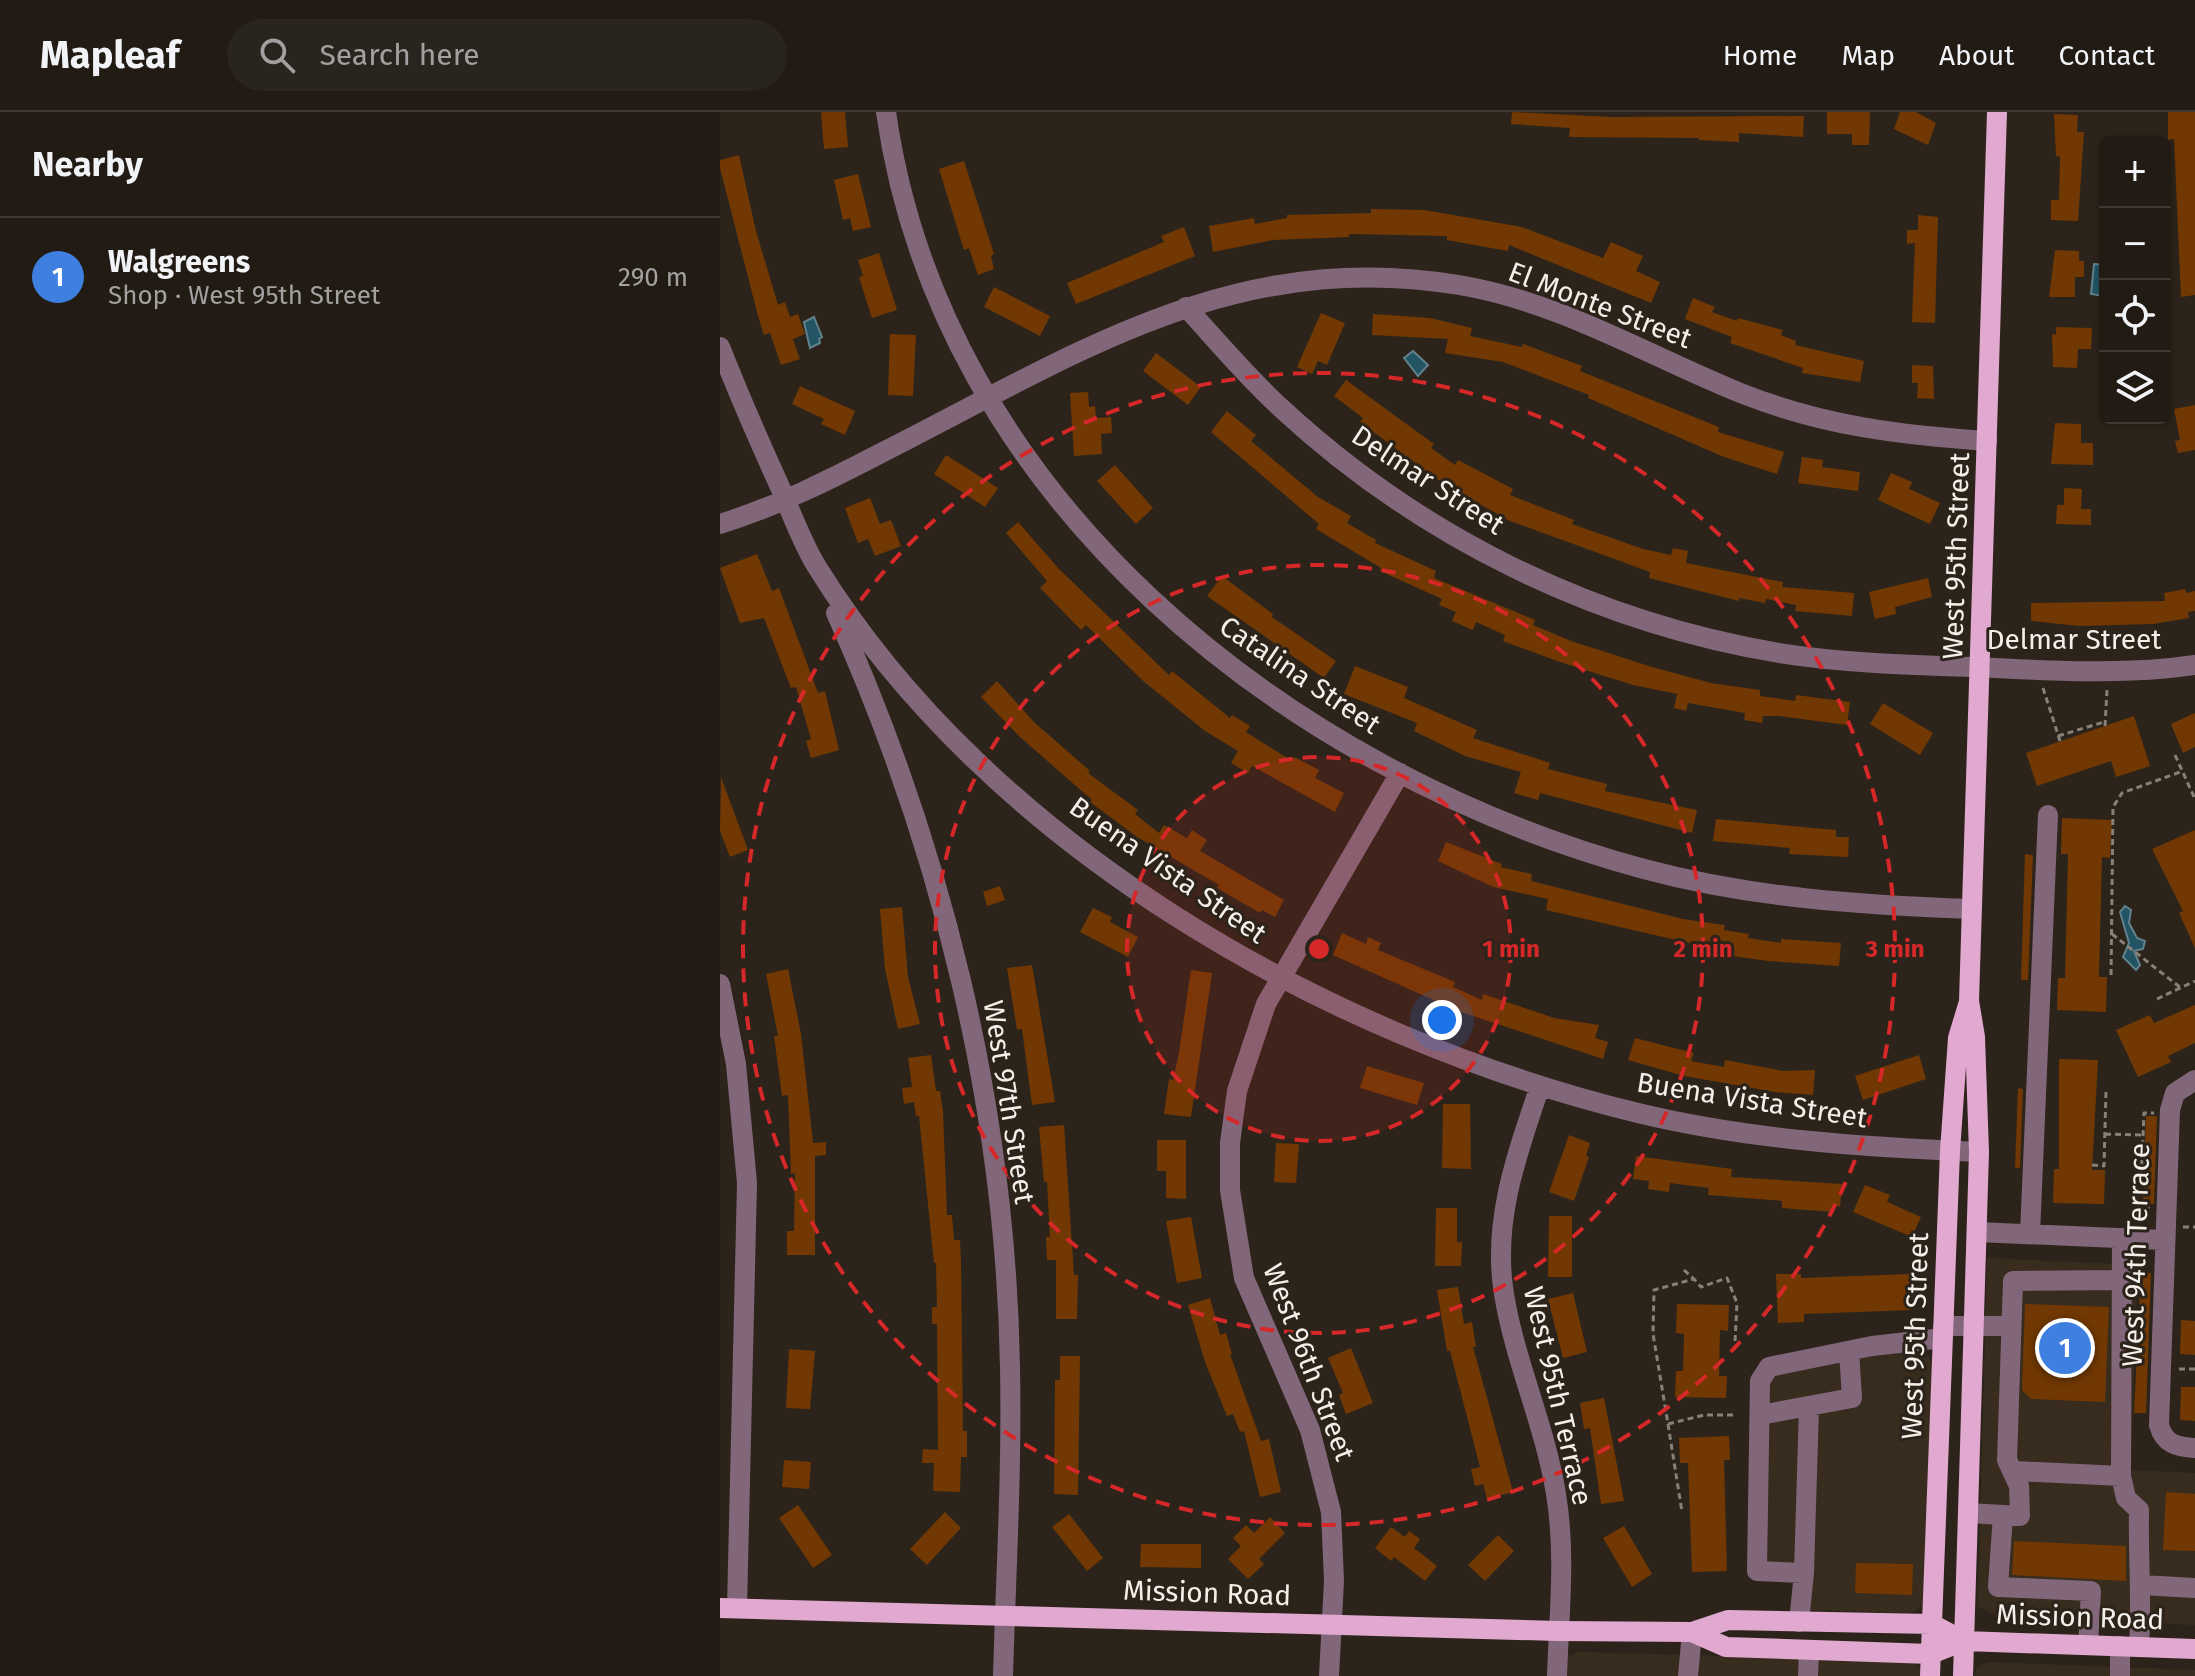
<!DOCTYPE html>
<html lang="en">
<head>
<meta charset="utf-8">
<style>
  :root { --surface:#211b14; --page:#29241d; --text:#f1f3f6; --muted:#a2a1a0; --line:#3e3934; --accent:#fb9e52 }
  body { margin:0; font-family:"Fira Sans",sans-serif; background:var(--page); color:var(--text) }
  .controls { position:absolute; right:24px; top:24px; display:grid; overflow:hidden; border-radius:12px; box-shadow:0 2px 6px #0004 }
  .controls button { width:72px; height:72px; display:grid; place-items:center; padding:0; border:0; border-bottom:2px solid var(--line); background:var(--surface); color:var(--text); font:40px sans-serif }
  .you { position:absolute; left:722px; top:908px; width:28px; height:28px; margin:-20px; border:6px solid #fff; border-radius:50%; background:#1a73e8; box-shadow:0 0 0 12px #1a73e833 }
  .badge { display:grid; place-items:center; width:52px; height:52px; border-radius:50%; background:var(--accent); color:#fff; font-size:26px; font-weight:700 }
  .pin { position:absolute; translate:-50% -50%; border:4px solid #fff; box-shadow:0 2px 8px #0006 }
  .list { margin:0; padding:0; list-style:none }
  h2 { display:flex; justify-content:space-between; align-items:center; height:104px; margin:0; padding:0 32px; font-size:34px }
  h2 small { font-size:26px; font-weight:400; color:var(--muted) }
  .list li { display:grid; grid-template-columns:52px 1fr auto; gap:24px; align-items:center; box-sizing:border-box; height:120px; padding:0 32px; border-top:2px solid var(--line) }
  .list b { display:block; font-size:30px; white-space:nowrap }
  .list p { margin:0; font-size:26px; white-space:nowrap; color:var(--muted) }
  .list em { font-size:26px; font-style:normal; color:var(--muted) }
  .icon { flex:none; width:44px; height:44px; fill:none; stroke:currentColor; stroke-width:2; stroke-linecap:round; stroke-linejoin:round }
  .map { position:relative; flex:none; width:1475px; height:1564px; overflow:hidden }
  header { display:flex; align-items:center; gap:48px; box-sizing:border-box; height:112px; padding:0 40px; background:var(--surface); border-bottom:2px solid var(--line) }
  header strong { font-size:38px }
  nav { display:flex; gap:44px; margin-inline-start:auto; font-size:28px }
  .search { width:560px; height:72px; background:var(--page); display:flex; align-items:center; gap:20px; box-sizing:border-box; padding:0 28px; border-radius:44px; color:var(--muted); font-size:30px }
  main { display:flex }
  aside { flex:1; background:var(--surface) }
  .map>svg:first-child { display:block }
</style>
</head>
<body>
<header>
<strong>Mapleaf</strong>
<div class="search"><svg class="icon" aria-label="search" viewBox="0 0 24 24"><circle cx="10" cy="10" r="6"/><path d="M15 15l6 6"/></svg>Search here</div>
<nav><a>Home</a><a>Map</a><a>About</a><a>Contact</a></nav>
</header>
<main>
<aside>
<h2>Nearby<small></small></h2>
<ul class="list">
<li><span class="badge" style="background:#3f7fe0">1</span><div><b>Walgreens</b><p>Shop · West 95th Street</p></div><em>290 m</em></li>
</ul>
</aside>
<div class="map">
<svg width="1475" height="1564" viewBox="0 0 1475 1564">
  <rect width="100%" height="100%" fill="#2c241a"/>
  <path fill="#382c1e" d="M1267,1146l150,7 -6,205 64,3v152l-200,-10 -17,-9z
    M1191,1239l18,5 5,13 -10,236 -13,8 -106,-3 2,-41 -40,-4 1,-186 8,-10z
    M858,1540l333,9 10,8 2,7h-359l3,-19z
    M1268,1550l207,8v6h-221l4,-9z"/>
  <path fill="#225464" stroke="#61828c" stroke-width="2" d="M1374,152l11,1v31l-14,-2z
    M94,205l8,20 -3,2 1,4 -10,5 -6,-26z
    M693,239l15,14 -10,11 -14,-18z
    M1405,794l6,4 -2,13 8,15 8,3 -2,8 -9,2 6,14 -4,5 -13,-13 6,-14 -9,-31z"/>
  <path fill="#713803" d="M101,0h24l3,35 -24,2z
    M792,0l99,5 193,-1 -1,21 -64,-4v9l-40,-2v-2l-130,-1 1,-9 -59,-4z
    M1107,0h43l-1,33h-17v-11h-25z
    M1180,0h16l20,11 -8,22 -34,-16z
    M1448,0h27v183l-14,2 -7,-158 -6,1z
    M1334,2l24,1 -1,17h7l-6,89 -27,-1v-20h8l1,-43 -4,-1z
    M19,43l17,76 22,74 7,-3 5,15 8,-3 7,20 -12,5 7,20 -19,6 -11,-32 -6,2 -6,-19 -38,-148v-8z
    M244,49l30,93 -3,2 3,13 -16,6 -9,-27 -5,2 -25,-81z
    M138,62l13,53 -18,4 -3,-13 -7,2 -9,-40z
    M651,97l53,1 98,17 81,31 8,-16 32,14 -7,15 24,11 -9,21 -142,-58 -1,6 -61,-11v-4l-98,-2v3l-76,3 -60,12 -4,-26 45,-8 1,6 32,-6v-3l84,-2z
    M1198,103l20,2 -3,106 -23,-1 3,-79 -8,1v-14h11z
    M464,115l11,29 -119,48 -9,-21 97,-41 -3,-6z
    M1335,138l24,1v10h5v16h-9v20h-26z
    M159,141l18,57 -25,8 -13,-41 4,-1 -5,-16z
    M274,175l56,29 -10,20 -56,-29z
    M973,186l22,9 -3,5 25,9 1,-3 45,12 -2,5 15,6 -1,4 69,16 -4,21 -58,-9 1,-5 -73,-25 2,-6 -47,-18z
    M601,201l24,10 -18,42 -9,-4 -6,13 -15,-7z
    M653,202l57,4 42,10 -2,8 52,11 1,-3 59,22 -2,5 139,56 -1,5 66,20 -7,22 -53,-17 -136,-59 1,-3 -86,-33 -58,-9 3,-14 -76,-4z
    M1336,215l36,1 -1,21h-13l-1,19 -24,-1 -1,-33 4,1z
    M170,222l26,1 -3,61 -25,-1z
    M436,241l45,34 -13,18 -45,-34z
    M1192,253l21,1 1,33 -17,-1 1,-15h-6z
    M626,268l88,64 -3,4 24,17 3,-5 55,29 -3,6 64,25 -2,4 71,25 28,6 2,-7 15,3 -2,12 97,19 -1,5 72,6 -2,23 -57,-5 1,-6 -30,-6 -1,4 -26,-5v3l-90,-23 1,-6 -140,-51 -65,-36 -85,-63 3,-4 -29,-22z
    M80,274l55,25 -10,24 -24,-11 3,-5 -32,-15z
    M368,280l1,15 6,-1 1,12 15,-1 1,16 -11,1 1,20 -28,2 -4,-63z
    M1475,293v45l-17,3 -3,-12 5,-1 -6,-31z
    M507,299l29,24 -5,6 67,56 33,19 -4,7 29,17 -1,3 61,28 -2,7 101,42 -2,5 38,16 81,26 59,16 49,7v6l35,5 1,-6 54,7 -3,23 -68,-9h-16l-1,7 -18,-3 1,-7 -57,-10 -2,8 -12,-3 3,-14 -44,-9 -73,-23 -57,-21 2,-6 -29,-13 -3,8 -21,-9 4,-9 -17,-7 3,-6 -62,-28 1,-3 -65,-39 3,-5 -108,-92z
    M1335,311l26,1v19h12v22l-42,-1z
    M226,343l52,33 -13,19 -51,-33z
    M1082,345l21,3 -1,7 38,5 -2,19 -60,-8z
    M395,353l38,43 -17,16 -39,-43z
    M1171,361l21,9 -3,7 31,14 -10,21 -52,-24z
    M1344,376l18,1 -1,20h10v16l-35,-1 1,-19h7z
    M150,386l10,26 11,-4 10,26 -26,10 -7,-17 -10,4 -13,-35z
    M298,410l41,47 110,106 3,-4 58,47 2,-3 18,11 -4,6 46,29 2,-4 25,13 -4,8 29,15 -9,19 -83,-46 -4,7 -17,-10 7,-12 -33,-20 -63,-51 -56,-55 -5,5 -41,-42 7,-7 -41,-48z
    M37,442l15,37 7,-3 39,105 7,-2 14,59 -28,8 -5,-17 5,-2 -15,-52 -5,1 -27,-70 -24,5 -20,-55z
    M502,464l51,38 -1,3 64,44 -12,17 -117,-82z
    M1208,466l4,19 -37,10 1,7 -21,5 -6,-27z
    M1465,477l1,4 9,-2v20l-7,1 1,6 -36,6 -74,2 -48,-5v-18l134,-2 -1,-8z
    M635,554l53,21 -4,11 73,32 -4,8 77,25 -2,6 59,15 -2,7 92,19 -5,23 -152,-40 -2,7 -24,-7 7,-21 -56,-16 -51,-25 3,-8 -73,-29z
    M277,569l37,41 56,49 -2,2 50,37 -3,4 24,19 5,-8 23,13 5,-8 15,10 -7,11 84,49 -9,17 -13,-7 -2,3 -43,-25 2,-3 -82,-48 -47,-35 2,-2 -72,-63 -39,-40z
    M1163,591l50,30 -13,22 -50,-31z
    M1475,601v34l-12,6 -12,-29z
    M1414,604l16,50 -34,11 -5,-16 -74,25 -11,-33z
    M1,665l27,73 -18,7 -10,-26z
    M1342,706l50,2 -2,38 -8,-1 -3,120h8l-1,35 -49,-2 1,-32h7l3,-124h-7z
    M996,707l120,11v7h13l-1,20 -59,-3 1,-6 -77,-7z
    M1475,718v118l-16,-35 4,-2 -31,-62z
    M726,730l56,22 -1,3 31,7 -1,7 152,38 42,6 -1,5 25,4 -1,4 33,5v-4l60,4 -2,23 -71,-5 -71,-10 1,-6 -152,-35 2,-11 -55,-12 -55,-26z
    M1305,742l8,1 -5,125h-7z
    M280,774l5,14 -18,6 -4,-14z
    M182,795l6,70 12,47 -22,5 -13,-60 -5,-60z
    M373,796l19,9 -2,5 28,15 -10,20 -48,-25z
    M622,821l24,11 2,-7 13,6 -3,7 77,32 -2,5 29,13 1,-6 71,24 45,7 -4,13 13,4 -5,17 -145,-48 -125,-56z
    M312,853l23,137 -23,3 -10,-76 -5,1 -10,-62z
    M68,857l13,65 12,109 13,-1v13l-11,1v99h-28v-24h7l1,-58 -4,1 -3,-79 -6,1 -8,-60h4l-12,-62z
    M471,858l21,3 -21,144 -27,-3 5,-35 4,1 6,-27z
    M1475,893v38l-27,13 3,6 -33,15 -22,-47 34,-15 4,8z
    M915,926l59,15 -3,8 33,6 1,-7 59,11 31,-1 -2,25 -38,-3 -91,-16 -56,-16z
    M211,943l5,36h4l3,21 4,103h5l2,25h6l1,21 2,170h4v26h-6l-1,35 -27,-1 1,-28h-12l1,-14 15,1 -1,-126h-5v-17h5l-1,-44h-2l-15,-147h-3l-2,-14 -10,2 -2,-16 10,-1 -4,-29z
    M1199,943l7,24 -63,21 -8,-24z
    M1339,947l39,1 -6,110h13l-1,34 -51,-1 1,-34h5z
    M647,954l57,17 -7,22 -57,-17z
    M1298,976l5,1 -3,79h-5z
    M723,992h27l1,65 -29,-1z
    M1426,1004h11l-3,88h-11z
    M344,1013l10,150h4l-1,44h-21v-59h-9l-1,-23h4l-3,-55h-3l-5,-55z
    M849,1023l21,8 -4,13 3,1 -15,44 -25,-9z
    M437,1028h29v59l-20,-1v-27h-9z
    M556,1031l23,1 -3,39 -22,-1z
    M916,1044l96,13 -1,8 111,7 -2,23 -6,-3 -1,8 -51,-4v-7l-74,-6 1,-7 -39,-5 -1,9 -21,-3 1,-8 -16,-2z
    M1145,1073l25,10 -3,7 34,15 -9,20 -59,-25z
    M716,1096h21v34h5l-1,24h-26z
    M829,1104h23v61h-24z
    M471,1105l11,61 -25,5 -11,-62z
    M1421,1160l10,1 -5,140h-12z
    M1056,1162h25v4l109,-4 2,36 -108,4v8l-26,1z
    M738,1175l6,37 8,-2 4,25h-3l40,145 -26,7 -4,-15 -8,2 -4,-17 9,-2 -30,-116h-3l-10,-61z
    M853,1181l14,59 -24,6 -15,-59z
    M490,1186l10,37 6,-2 6,21h-2l31,87 8,-2 12,53 -21,5 -16,-66 -4,1 -7,-18 -6,2 -22,-54 -17,-57z
    M957,1192l52,1 -1,26 -8,-1 -1,46h8l-1,22 -51,-1 1,-26h7l1,-37 -8,-1z
    M1305,1192l84,3 -4,95 -74,-3 -9,-9z
    M1461,1208l14,1v34l-15,-1z
    M631,1236l22,55 -27,11 -7,-19 4,-2 -15,-35z
    M69,1237l26,2 -5,58 -24,-1z
    M340,1244h20l-2,139 -24,-1 1,-114h5z
    M1461,1275h14v34l-15,-1z
    M884,1286l20,103 -23,3 -11,-76 -6,1 -4,-26z
    M1009,1324l1,24h-6l3,111 -35,1 -4,-109h-8l-1,-25z
    M64,1348l27,2 -2,27 -27,-2z
    M1446,1380l29,2v57l-32,-1z
    M78,1393l34,50 -19,13 -34,-50z
    M225,1400l16,16 -34,37 -17,-16z
    M349,1402l34,44 -16,13 -35,-44z
    M550,1405l15,16 -26,26 5,5 -16,15 -20,-20 13,-13 -8,-8 13,-13 8,8z
    M904,1414l28,48 -20,13 -29,-49z
    M671,1415l14,10 4,-6 11,8 -6,9 23,18 -12,15 -31,-24 -3,4 -16,-13z
    M778,1423l16,16 -29,30 -17,-16z
    M1294,1429l112,5v35l-114,-6z
    M421,1432h60v24l-61,-1z
    M1136,1451l57,1 -1,31 -57,-2z"/>
  <g fill="none" stroke-linecap="round" stroke-linejoin="round">
    <path stroke="#878179" stroke-width="3" stroke-dasharray="6 4" stroke-linecap="butt" d="M1323,576l17,53
      M1385,614l2,-36
      M1338,624l46,-14
      M1455,643l20,44
      M1392,822l69,54
      M1391,863l2,-168 9,-14 61,-22
      M1437,887l38,-18
      M1385,1022l38,1
      M1372,1053l12,1 2,-76
      M1430,1095l-10,-1 4,-93h10
      M1463,1115h12
      M964,1158l10,9
      M1459,1257h16
      M1013,1303h-29l-36,9 -15,-90 1,-44 40,-11 7,8 26,-9 10,25 -2,39
      M948,1312l14,88"/>
    <path stroke="#82677a" stroke-width="20" d="M166,0c55,386 400,660 758,757 108,29 217,36 328,40
      M466,195c31,34 61,70 95,101 138,128 312,214 498,245 64,10 128,12 193,14 74,3 149,9 223,-2
      M0,235c19,48 39,94 60,140 12,27 22,56 37,80 173,279 509,470 821,546 112,27 227,34 341,39
      M0,412c58,-18 113,-46 167,-74 191,-97 348,-202 572,-165 102,17 189,71 284,109 82,32 157,41 244,47
      M116,501c106,236 170,496 174,755 2,103 -4,205 -7,308
      M0,872l16,80 11,119 -10,425
      M1475,968l-20,13 -5,17 -11,315c5,19 18,22 36,23
      M820,974c-23,68 -48,135 -36,208 11,68 41,131 52,200 10,60 3,121 1,182
      M1257,1120l186,8
      M1310,1122l18,-419
      M1402,1126l-1,238 5,22 13,12c-1,47 3,90 0,137
      M1223,1214h68
      M1040,1303l92,-17 -3,-47
      M1294,1359l107,5
      M1248,1401l35,2
      M1084,1461l5,-167
      M1422,1473l53,3
      M1079,1510l5,-49 -47,-2 3,-190 9,-14 103,-21 71,-8
      M1368,1533l3,-54 -93,-4 5,-72 17,1 -1,-30 -12,-26 6,-179 109,-1
      M1400,1534v30
      M609,1564l5,-95 -3,-69 -21,-82 -66,-152 -14,-88v-47l7,-52 29,-87 134,-231
      M968,1564l4,-44
      M1088,1564l1,-26"/>
    <path stroke="#e1a8d0" stroke-width="20" d="M0,1496l838,23 134,1 36,-12 204,4 32,17
      M972,1520l34,15 205,7 33,-13 231,8
      M1210,1564l20,-525 8,-113 10,-33
      M1243,1564l16,-524 -4,-115 -6,-36 28,-889"/>
  </g>
  <circle cx="599" cy="837" r="192" fill="#d62828" fill-opacity=".12"/>
  <g fill="none" stroke="#d62828" stroke-width="4" stroke-dasharray="14 10">
    <circle cx="599" cy="837" r="192"/>
    <circle cx="599" cy="837" r="384"/>
    <circle cx="599" cy="837" r="576"/>
  </g>
  <g text-anchor="middle" dominant-baseline="central" stroke-width="6" stroke-linejoin="round" paint-order="stroke">
    <g font-size="28" fill="#f4efe9" stroke="#2c241a">
      <text transform="translate(880 193) rotate(21)">El Monte Street</text>
      <text transform="translate(708 368) rotate(33)">Delmar Street</text>
      <text transform="translate(1236 444) rotate(-88)">West 95th Street</text>
      <text x="1354" y="527">Delmar Street</text>
      <text transform="translate(580 563) rotate(34)">Catalina Street</text>
      <text transform="translate(448 758) rotate(35)">Buena Vista Street</text>
      <text transform="translate(1032 988) rotate(9)">Buena Vista Street</text>
      <text transform="translate(289 990) rotate(81)">West 97th Street</text>
      <text transform="translate(1416 1143) rotate(-88)">West 94th Terrace</text>
      <text transform="translate(1195 1224) rotate(-88)">West 95th Street</text>
      <text transform="translate(589 1250) rotate(69)">West 96th Street</text>
      <text transform="translate(838 1284) rotate(77)">West 95th Terrace</text>
      <text transform="translate(487 1481) rotate(2)">Mission Road</text>
      <text transform="translate(1360 1505) rotate(2)">Mission Road</text>
    </g>
  </g>
  <circle cx="599" cy="837" r="12" fill="#d62828" stroke="#2c241a" stroke-width="4"/>
  <g font-size="24" text-anchor="middle" font-weight="bold" fill="#d62828" stroke="#2c241a" stroke-width="6" stroke-linejoin="round" paint-order="stroke">
    <text x="791" y="845">1 min</text>
    <text x="983" y="845">2 min</text>
    <text x="1175" y="845">3 min</text>
  </g>
</svg>
<div class="controls">
<button>+</button>
<button>−</button>
<button><svg class="icon" aria-label="locate" viewBox="0 0 24 24"><circle cx="12" cy="12" r="6"/><path d="M12 2v4M12 18v4M2 12h4M18 12h4"/></svg></button>
<button><svg class="icon" aria-label="layers" viewBox="0 0 24 24"><path d="M12 4l9 5-9 5-9-5zM3 14l9 5 9-5"/></svg></button>
</div>
<div class="you"></div>
<div class="pin badge" style="left:1345px;top:1236px;background:#3f7fe0">1</div>
</div>
</main>
</body>
</html>
